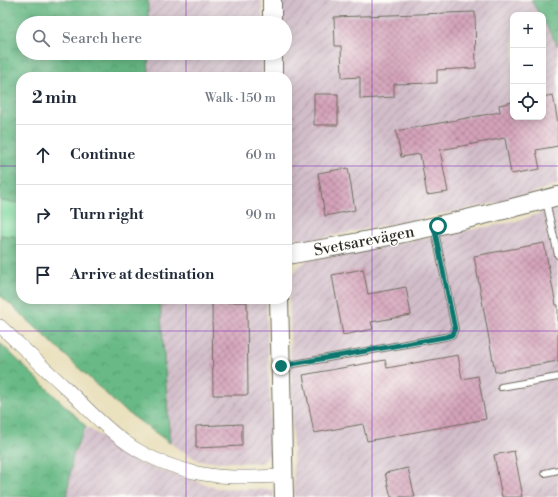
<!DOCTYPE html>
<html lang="en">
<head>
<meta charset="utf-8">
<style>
  :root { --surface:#fff; --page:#f2f2f3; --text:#1f2937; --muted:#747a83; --line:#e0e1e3 }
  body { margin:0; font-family:"Libre Bodoni",serif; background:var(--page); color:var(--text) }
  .controls { position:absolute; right:12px; top:12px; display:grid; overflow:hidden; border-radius:8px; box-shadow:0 2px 10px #0003 }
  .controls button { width:36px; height:36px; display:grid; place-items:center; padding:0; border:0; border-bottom:1px solid var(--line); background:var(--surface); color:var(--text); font:20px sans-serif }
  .stop { position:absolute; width:12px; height:12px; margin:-9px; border:3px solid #0f766e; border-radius:50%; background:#fff }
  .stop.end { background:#0f766e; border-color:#fff; box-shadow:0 1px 4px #0008 }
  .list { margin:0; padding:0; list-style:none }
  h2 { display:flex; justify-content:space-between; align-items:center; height:52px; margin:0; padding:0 16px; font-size:17px }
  h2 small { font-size:13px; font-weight:400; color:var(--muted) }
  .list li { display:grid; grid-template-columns:26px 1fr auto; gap:12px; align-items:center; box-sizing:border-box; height:60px; padding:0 16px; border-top:1px solid var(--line) }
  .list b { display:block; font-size:15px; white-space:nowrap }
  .list em { font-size:13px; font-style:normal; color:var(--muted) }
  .icon { flex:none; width:22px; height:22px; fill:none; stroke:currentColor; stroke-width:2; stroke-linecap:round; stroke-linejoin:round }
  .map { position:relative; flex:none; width:558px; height:497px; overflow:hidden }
  .search { position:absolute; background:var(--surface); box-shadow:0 2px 10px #0003; left:16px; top:16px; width:276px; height:44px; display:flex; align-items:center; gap:10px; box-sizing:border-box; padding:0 14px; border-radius:22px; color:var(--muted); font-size:15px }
  .panel { position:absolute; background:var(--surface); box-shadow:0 2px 10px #0003; left:16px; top:72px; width:276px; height:232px; border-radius:16px }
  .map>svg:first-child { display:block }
</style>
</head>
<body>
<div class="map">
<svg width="558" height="497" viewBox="0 0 558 497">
  <defs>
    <pattern id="industrial-furrows" width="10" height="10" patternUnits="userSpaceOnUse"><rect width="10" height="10" fill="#d1bdc9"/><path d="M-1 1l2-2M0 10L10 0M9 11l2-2" fill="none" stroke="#aa9aa3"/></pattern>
    <pattern id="forest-crowns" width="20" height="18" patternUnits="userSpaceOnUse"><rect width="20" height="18" fill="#67b985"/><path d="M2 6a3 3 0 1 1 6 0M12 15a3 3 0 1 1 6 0" fill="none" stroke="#55976d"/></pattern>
    <pattern id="building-cross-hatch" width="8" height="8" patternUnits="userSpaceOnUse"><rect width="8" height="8" fill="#d4a2b9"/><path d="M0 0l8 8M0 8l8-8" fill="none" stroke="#ac8497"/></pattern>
  </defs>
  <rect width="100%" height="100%" fill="#fdfcf7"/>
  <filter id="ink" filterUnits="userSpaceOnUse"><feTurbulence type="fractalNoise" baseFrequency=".025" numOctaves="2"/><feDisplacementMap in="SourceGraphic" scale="8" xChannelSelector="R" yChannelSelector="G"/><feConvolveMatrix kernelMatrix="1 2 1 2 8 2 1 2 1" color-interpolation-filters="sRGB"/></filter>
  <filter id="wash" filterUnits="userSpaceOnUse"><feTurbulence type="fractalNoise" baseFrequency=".012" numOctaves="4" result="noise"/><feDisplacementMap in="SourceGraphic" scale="16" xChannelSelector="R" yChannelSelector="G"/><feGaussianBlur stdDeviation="0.9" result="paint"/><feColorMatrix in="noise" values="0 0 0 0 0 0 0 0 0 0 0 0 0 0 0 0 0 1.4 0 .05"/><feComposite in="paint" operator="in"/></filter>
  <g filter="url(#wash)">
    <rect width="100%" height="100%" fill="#eae1bf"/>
    <path fill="url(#industrial-furrows)" d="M148,0h113l2,23h-115z
      M281,0h250l9,15h-27v102h30v-97l15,26v138l-46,16 -206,41 -8,-1 -8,-7 -3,-5v-151h-5v-24h3v-30h-4z
      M148,53h115v24h-114z
      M558,208v289h-264l-5,-209 3,-12 7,-10 8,-6 206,-38z
      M160,299h106l6,153 -10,11 -63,-2 -29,-18z
      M86,426l50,36 81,26 57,2v7h-207l6,-43z"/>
    <path fill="#7fd99e" stroke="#558264" d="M0,201l21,2v34l-21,-2z"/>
    <path fill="url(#forest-crowns)" stroke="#497258" d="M0,0h148v23h-125v30h125l1,24h-128v126l-21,-2z
      M531,0h26l1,2v44l-15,-26v-5h-3z
      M0,235l21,2v62h139l10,144 -50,-36 -76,-72 -44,-40z
      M0,343l86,83 -13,28 -6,43h-67z"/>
    <g id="blocks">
      <path fill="url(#building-cross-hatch)" d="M475,12l1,56 -39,2v13l-43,1v13l-34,2v-22l-18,1 -1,-32h-6l-1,-29z
        M314,94h24v31h-24z
        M553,95l5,28v23l-22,4 4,19 -29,5 -6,-36 -65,12 8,42 -21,3 -7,-41 -19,3 -5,-26 104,-19 -1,-7 14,-3v15h30v-20z
        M348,168l7,42 -30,6 -7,-43z
        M544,243l12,62h2v56l-63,11 -21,-116z
        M363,269l5,25 38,-7 5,28 -40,7 2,7 -30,6 -11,-60z
        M212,302h35l1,93h-35z
        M458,355l4,24 16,-3 8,43 -119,22 -4,-17 -49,9 -11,-58 82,-15 2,8z
        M242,424v22l-46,2v-22z
        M514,451l9,46h-21l-8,-42z
        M408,468l7,29h-24l-6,-24z"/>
    </g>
  </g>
  <g filter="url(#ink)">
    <use href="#blocks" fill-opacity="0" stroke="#6e6b5f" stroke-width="1"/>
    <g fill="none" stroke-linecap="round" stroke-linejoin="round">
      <defs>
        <path id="lane" d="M546,201l12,54
          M283,366l162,-29 7,-2 3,-6 -21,-102
          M501,387l57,-10
          M545,473l13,-3"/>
        <path id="street" d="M0,326c22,21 44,42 66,62 19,18 37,38 58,53 20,15 45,25 69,31 30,7 61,5 91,4"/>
        <path id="secondary" d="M272,0v23
          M273,53v24
          M287,255c91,-15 182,-35 271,-59
          M279,299l5,198"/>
      </defs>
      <use href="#lane" stroke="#6e6b5f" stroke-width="8"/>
      <use href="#street" stroke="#6e6b5f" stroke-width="14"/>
      <use href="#secondary" stroke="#6e6b5f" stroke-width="20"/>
      <use href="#lane" stroke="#fff" stroke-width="6"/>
      <use href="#street" stroke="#fff" stroke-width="13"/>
      <use href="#secondary" stroke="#fff" stroke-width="18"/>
    </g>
  </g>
  <g fill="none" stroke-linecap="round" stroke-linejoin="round" filter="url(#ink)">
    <path stroke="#0f766e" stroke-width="5" d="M281,366l164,-29 7,-2 3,-6 -21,-102 4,-1"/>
  </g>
  <path fill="none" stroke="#7b2cbf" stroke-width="1" stroke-opacity="0.55" d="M186,0v23M372,0v497M186,53v24M0,166h21M287,166h271M186,299v198M0,331h558"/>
  <g text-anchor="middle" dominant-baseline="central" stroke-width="3" stroke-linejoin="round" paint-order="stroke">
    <g font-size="16" fill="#2b2b2b" stroke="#fdfcf7">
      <text transform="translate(364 241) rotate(-11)">Svetsarevägen</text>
    </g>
  </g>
</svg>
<div class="controls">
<button>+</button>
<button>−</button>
<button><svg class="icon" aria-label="locate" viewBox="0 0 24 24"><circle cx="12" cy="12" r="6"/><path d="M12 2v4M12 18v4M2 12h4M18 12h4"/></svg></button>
</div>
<div class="stop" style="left:438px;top:226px"></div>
<div class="stop end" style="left:281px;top:366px"></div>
<div class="search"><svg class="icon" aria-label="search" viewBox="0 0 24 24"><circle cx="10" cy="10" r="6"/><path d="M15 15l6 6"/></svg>Search here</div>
<section class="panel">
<h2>2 min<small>Walk · 150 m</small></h2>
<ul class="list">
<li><svg class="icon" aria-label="ahead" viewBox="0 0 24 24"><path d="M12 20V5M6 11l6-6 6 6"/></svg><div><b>Continue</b></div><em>60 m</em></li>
<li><svg class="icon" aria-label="right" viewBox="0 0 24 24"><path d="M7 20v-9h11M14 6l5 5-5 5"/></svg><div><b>Turn right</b></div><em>90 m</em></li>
<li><svg class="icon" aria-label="arrive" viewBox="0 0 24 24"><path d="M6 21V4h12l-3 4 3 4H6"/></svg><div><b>Arrive at destination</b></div></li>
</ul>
</section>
</div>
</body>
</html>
